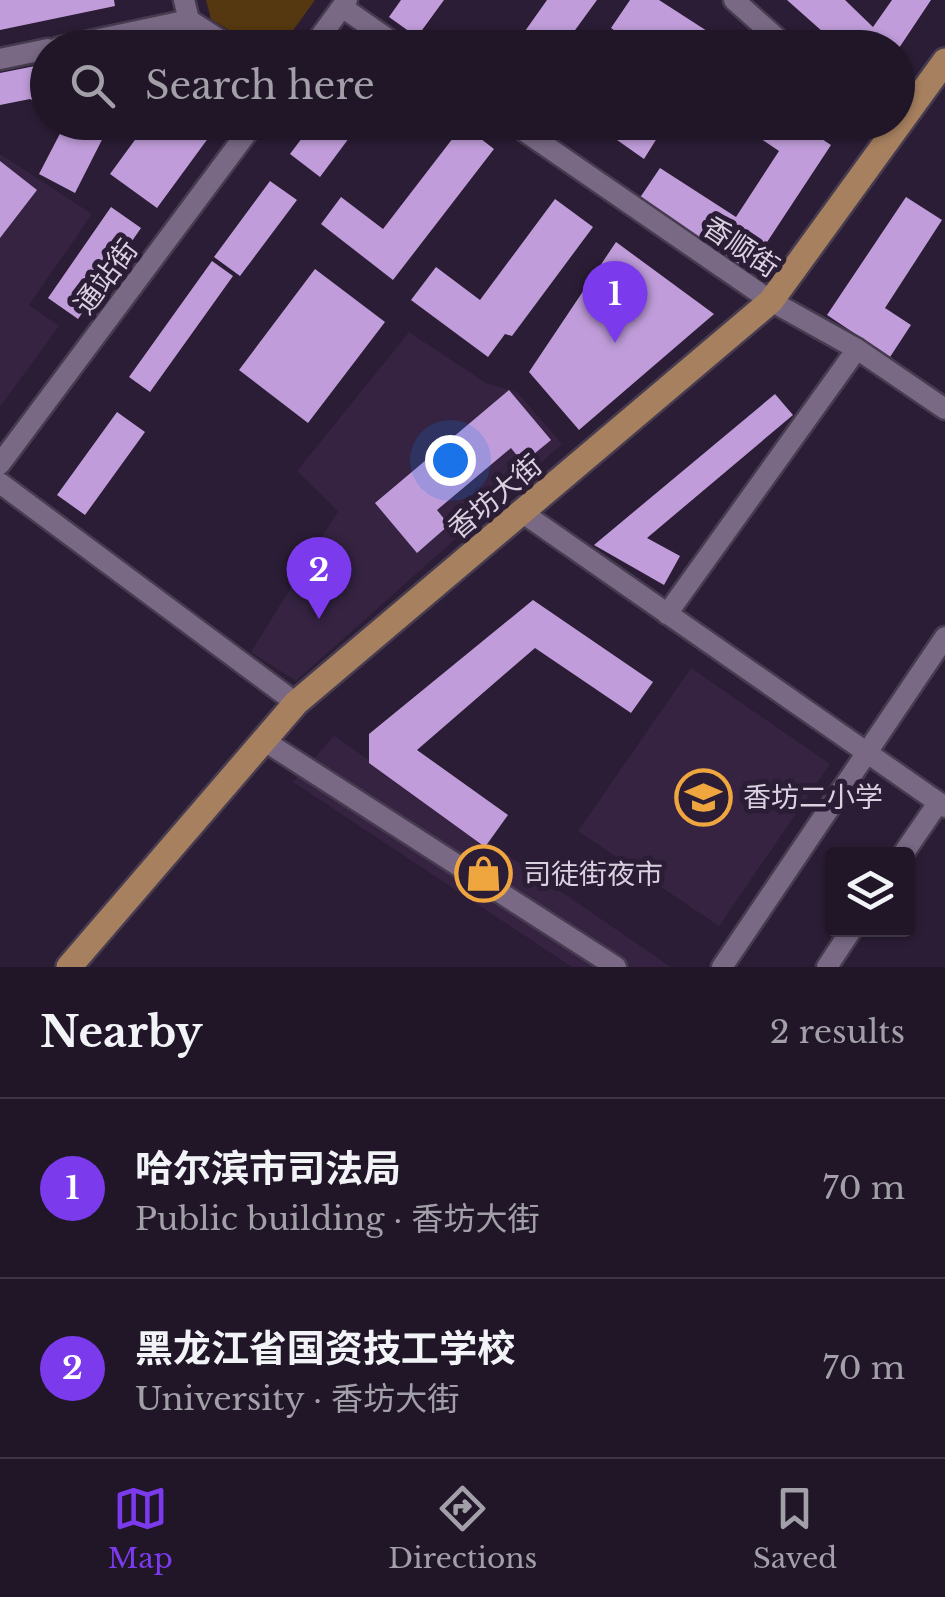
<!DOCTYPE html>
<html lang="en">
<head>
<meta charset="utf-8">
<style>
  :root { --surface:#201628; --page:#2d2334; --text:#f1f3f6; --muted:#a29fa8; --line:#3d3545; --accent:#7c3aed }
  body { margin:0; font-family:"Libre Baskerville","Noto Sans SC",serif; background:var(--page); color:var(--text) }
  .controls { position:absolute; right:30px; bottom:30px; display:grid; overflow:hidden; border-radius:10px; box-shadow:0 2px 8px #0004 }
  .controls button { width:90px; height:90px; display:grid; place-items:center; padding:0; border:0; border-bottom:2px solid var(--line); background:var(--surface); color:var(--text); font:50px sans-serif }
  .you { position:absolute; left:450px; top:460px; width:35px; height:35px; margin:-25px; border:8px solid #fff; border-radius:50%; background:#1a73e8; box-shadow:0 0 0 15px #1a73e833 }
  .badge { display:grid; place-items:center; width:65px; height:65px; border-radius:50%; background:var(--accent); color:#fff; font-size:32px; font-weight:700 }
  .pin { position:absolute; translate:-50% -82px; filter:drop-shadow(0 2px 5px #0008) }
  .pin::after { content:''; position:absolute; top:52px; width:35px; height:30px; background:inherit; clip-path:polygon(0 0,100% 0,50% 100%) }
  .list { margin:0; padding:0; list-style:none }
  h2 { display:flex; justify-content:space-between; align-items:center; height:130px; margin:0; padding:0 40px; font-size:42px }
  h2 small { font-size:32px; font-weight:400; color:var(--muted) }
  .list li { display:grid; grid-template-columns:65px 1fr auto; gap:30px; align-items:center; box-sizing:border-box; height:180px; padding:0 40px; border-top:2px solid var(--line) }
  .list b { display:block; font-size:38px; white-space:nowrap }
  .list p { margin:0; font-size:32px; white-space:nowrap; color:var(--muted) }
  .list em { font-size:32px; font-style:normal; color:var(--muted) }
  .icon { flex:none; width:55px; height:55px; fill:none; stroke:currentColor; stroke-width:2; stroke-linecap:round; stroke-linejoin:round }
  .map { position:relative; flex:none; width:945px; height:967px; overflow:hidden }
  .search { position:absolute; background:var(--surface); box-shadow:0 2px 8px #0004; left:30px; right:30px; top:30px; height:110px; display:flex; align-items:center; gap:25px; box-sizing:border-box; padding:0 35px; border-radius:55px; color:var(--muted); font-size:38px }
  .sheet { height:490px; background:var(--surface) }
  nav { display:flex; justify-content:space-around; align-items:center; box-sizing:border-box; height:140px; border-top:2px solid var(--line); background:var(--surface); font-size:28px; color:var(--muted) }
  nav a { display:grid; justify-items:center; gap:5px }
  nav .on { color:var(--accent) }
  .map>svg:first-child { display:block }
</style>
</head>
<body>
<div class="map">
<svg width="945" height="967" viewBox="0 0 945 967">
  <rect width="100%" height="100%" fill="#2b1d35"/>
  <path fill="#352341" d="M0,154l92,60 -63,91 30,21 -59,81z
    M409,332l77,51 31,9 45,52 -266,237 -45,-29 87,-141 -41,-40z
    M691,668l139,96 -111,162 -141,-95z
    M334,736l337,231h-99l-279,-185z"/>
  <path fill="#55380f" d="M206,0h109l-34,47h-25l-45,-28z"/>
  <path fill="#c09dda" d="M0,0h114l1,6 -115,24z
    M401,0h43l-27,37 -28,-20z
    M547,0h50l-35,48h-49z
    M630,0h29l62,40 -5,8h-78l-27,-20z
    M787,0h58l28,27 19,-27h39l-32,48h-58z
    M474,30l24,18h-37z
    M35,66l13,6v36l-18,-9 -30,6v-32z
    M66,122h45l-36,71 -36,-19z
    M148,122h72l-63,86 -47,-34z
    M314,122h47l-41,55 -30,-23z
    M619,122h48l-23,37 -34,-24z
    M736,122h60l35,23 -87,132 -109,-72 25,-37 76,49 43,-66z
    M463,125l31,24 -101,131 -72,-56 20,-27 42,32z
    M0,161l37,29 -37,48z
    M270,181l27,19 -57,76 -26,-19z
    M906,197l36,23 -57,88 26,17 -21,32 -63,-42z
    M555,199l38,28 -81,109 -7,-2 -17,23 -77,-57 25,-33 44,33z
    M111,207l30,21 -63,91 -30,-21z
    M616,242l98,72 -135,116 -50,-58z
    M212,261l21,15 -83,116 -21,-15z
    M315,269l70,53 -77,101 -69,-53z
    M509,390l42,50 -28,23 -12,-15 -74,62 12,15 -32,28 -42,-50z
    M775,394l18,21 -146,123 33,18 -16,29 -70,-40z
    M117,412l28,20 -60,83 -28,-20z
    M533,600l120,82 -22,31 -96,-65 -118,102 91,65 -23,32 -116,-84v-29z"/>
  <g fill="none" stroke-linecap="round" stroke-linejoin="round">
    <defs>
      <path id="minor" d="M184,0l5,20
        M734,0l54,48
        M342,7l59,41
        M57,48l132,-28 43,28
        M312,48l35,-48
        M0,59l48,-10
        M511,122l260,179 86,48 88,60
        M873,122l17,15
        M0,464l255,-342
        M0,483l296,220
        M523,513l422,294
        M667,614l190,-265
        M263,740l353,227
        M903,854l35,-51
        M722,967l223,-330
        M827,967l25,-38"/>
      <path id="major" d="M69,967l227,-264 475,-402 174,-240"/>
    </defs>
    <use href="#minor" stroke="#463b4f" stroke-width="25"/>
    <use href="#major" stroke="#463b4f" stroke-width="30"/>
    <use href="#minor" stroke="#796985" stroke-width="20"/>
    <use href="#major" stroke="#a7805f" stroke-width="25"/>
  </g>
  <defs>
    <symbol id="school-ring" viewBox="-11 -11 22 22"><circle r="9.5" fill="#2b1d35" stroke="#f0a63f" stroke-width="1.5"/><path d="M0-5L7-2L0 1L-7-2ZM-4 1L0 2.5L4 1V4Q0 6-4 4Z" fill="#f0a63f"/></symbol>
    <symbol id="shop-ring" viewBox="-11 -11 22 22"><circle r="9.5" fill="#2b1d35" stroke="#f0a63f" stroke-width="1.5"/><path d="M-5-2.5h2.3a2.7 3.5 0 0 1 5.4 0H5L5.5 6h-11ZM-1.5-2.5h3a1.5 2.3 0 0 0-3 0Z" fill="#f0a63f"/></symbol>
  </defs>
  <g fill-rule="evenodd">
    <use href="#school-ring" x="672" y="766" width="63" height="63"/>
    <use href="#shop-ring" x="452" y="842" width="63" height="63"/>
  </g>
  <g text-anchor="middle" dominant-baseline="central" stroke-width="10" stroke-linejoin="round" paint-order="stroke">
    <g font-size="28" fill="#d9d0e0" stroke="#2b1d35">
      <text transform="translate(741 247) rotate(34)">香顺街</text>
      <text transform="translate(106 277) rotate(-53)">通站街</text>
      <text transform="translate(495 497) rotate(-40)">香坊大街</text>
    </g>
    <g font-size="28" fill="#d9d0e0" stroke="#2b1d35" text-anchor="start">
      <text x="743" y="797">香坊二小学</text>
      <text x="523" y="874">司徒街夜市</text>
    </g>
  </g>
</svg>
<div class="controls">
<button><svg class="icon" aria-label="layers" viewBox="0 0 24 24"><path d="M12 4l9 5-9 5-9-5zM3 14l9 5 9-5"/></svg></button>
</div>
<div class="you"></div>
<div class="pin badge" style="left:615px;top:343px">1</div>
<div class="pin badge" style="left:319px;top:619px">2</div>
<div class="search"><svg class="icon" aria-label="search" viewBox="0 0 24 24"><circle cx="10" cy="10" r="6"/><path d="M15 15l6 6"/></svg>Search here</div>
</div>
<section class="sheet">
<h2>Nearby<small>2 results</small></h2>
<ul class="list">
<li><span class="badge">1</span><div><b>哈尔滨市司法局</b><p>Public building · 香坊大街</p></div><em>70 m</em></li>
<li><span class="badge">2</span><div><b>黑龙江省国资技工学校</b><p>University · 香坊大街</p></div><em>70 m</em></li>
</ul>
</section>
<nav>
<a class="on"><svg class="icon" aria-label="map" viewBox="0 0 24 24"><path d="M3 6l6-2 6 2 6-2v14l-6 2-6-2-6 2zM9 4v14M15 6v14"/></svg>Map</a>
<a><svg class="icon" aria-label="directions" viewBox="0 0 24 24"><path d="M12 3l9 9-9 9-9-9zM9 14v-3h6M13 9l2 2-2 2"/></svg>Directions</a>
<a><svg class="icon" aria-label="saved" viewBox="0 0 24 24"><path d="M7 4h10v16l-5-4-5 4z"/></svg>Saved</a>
</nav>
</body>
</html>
